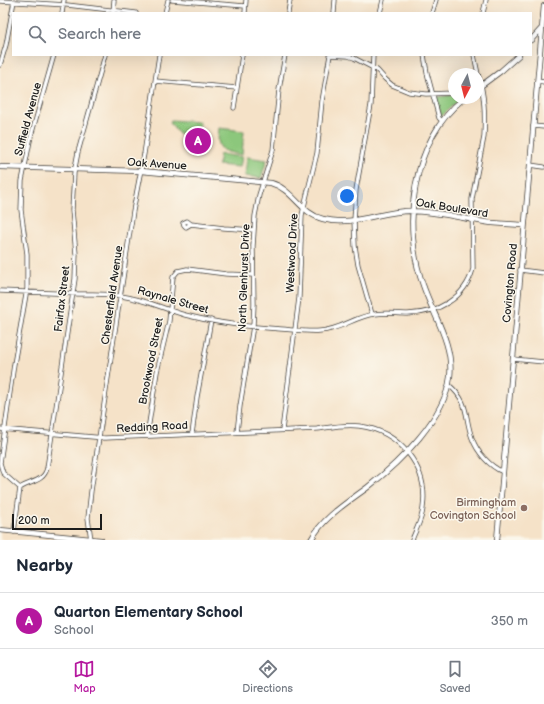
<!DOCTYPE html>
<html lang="en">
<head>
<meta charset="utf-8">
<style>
  :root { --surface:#fff; --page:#f6f6f7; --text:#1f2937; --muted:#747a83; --line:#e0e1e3; --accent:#b5179e }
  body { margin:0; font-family:"Balsamiq Sans",sans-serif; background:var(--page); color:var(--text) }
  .compass { position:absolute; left:448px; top:68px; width:36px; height:36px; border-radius:50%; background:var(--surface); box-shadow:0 4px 16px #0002; rotate:187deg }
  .scale { position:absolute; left:12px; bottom:10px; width:90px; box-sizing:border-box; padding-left:4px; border:2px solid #1c1c1c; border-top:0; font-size:11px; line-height:14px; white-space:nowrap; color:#1c1c1c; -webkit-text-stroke:3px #fbf7ec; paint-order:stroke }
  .you { position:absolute; left:347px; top:196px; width:14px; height:14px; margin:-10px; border:3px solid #fff; border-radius:50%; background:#1a73e8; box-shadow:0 0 0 6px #1a73e833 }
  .badge { display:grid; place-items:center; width:26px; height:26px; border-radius:50%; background:var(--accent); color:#fff; font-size:13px; font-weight:700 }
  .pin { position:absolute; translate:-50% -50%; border:2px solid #fff; box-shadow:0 1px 4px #0006 }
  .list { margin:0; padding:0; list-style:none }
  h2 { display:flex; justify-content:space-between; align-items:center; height:52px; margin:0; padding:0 16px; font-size:17px }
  h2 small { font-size:13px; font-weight:400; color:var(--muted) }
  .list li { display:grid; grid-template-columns:26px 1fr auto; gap:12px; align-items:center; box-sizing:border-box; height:56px; padding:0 16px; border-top:1px solid var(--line) }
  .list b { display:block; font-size:15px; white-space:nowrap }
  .list p { margin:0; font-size:13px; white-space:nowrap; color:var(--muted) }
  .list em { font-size:13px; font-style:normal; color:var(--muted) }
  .icon { flex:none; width:22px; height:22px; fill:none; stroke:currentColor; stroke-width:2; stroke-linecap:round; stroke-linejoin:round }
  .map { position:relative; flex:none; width:544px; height:540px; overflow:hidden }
  .search { position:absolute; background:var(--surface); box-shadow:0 4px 16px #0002; left:12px; right:12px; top:12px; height:44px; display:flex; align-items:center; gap:10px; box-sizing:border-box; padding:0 14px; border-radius:0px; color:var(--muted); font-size:15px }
  .sheet { height:108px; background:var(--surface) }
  nav { display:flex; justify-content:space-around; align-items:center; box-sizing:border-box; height:56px; border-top:1px solid var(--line); background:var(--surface); font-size:11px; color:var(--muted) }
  nav a { display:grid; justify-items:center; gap:2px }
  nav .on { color:var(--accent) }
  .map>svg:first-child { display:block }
</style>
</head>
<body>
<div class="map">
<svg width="544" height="540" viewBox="0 0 544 540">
  <rect width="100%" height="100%" fill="#fbf7ec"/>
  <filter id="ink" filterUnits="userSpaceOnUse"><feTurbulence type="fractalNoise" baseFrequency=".025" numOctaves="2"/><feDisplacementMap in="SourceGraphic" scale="8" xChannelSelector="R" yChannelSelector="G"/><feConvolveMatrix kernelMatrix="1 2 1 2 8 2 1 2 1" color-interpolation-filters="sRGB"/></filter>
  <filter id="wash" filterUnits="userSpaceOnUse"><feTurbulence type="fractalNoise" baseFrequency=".012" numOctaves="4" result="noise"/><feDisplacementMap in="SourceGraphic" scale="16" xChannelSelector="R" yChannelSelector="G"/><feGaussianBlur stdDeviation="0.9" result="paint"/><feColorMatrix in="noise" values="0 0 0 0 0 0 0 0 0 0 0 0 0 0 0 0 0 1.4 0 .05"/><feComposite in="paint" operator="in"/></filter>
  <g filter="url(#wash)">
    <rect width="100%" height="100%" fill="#f5e2c8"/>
    <path fill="#8cc77c" stroke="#54724c" d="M454,95v3h6l-19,19 -5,-20z
      M171,120l29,2 -2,6v8l-19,-2 -9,-11z
      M219,128l25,3 -2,24c-21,-4 -26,-5 -23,-27z
      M220,154l22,3 -2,10 -22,-2z
      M247,157l20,3 -6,18 -16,-2z"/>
  </g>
  <g filter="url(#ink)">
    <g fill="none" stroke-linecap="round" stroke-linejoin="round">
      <defs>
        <path id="minor" d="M172,0l73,6
          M0,1l67,4 69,8
          M62,13l2,-13
          M113,13l1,-13
          M165,13l3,-13
          M245,13l1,-13
          M288,13l2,-13
          M334,13l1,-13
          M380,13l3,-13
          M432,13l4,-13
          M483,13l3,-13
          M329,55l19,1 6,2 23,12 8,9 7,6 17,7 17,2 28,-1
          M424,55l3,18 12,45 3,3
          M474,55l4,19
          M0,65l6,-20 8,-44
          M155,81l82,7
          M537,81l7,1
          M234,108l8,-53
          M533,126l11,1
          M530,165l14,2
          M191,224l-5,3 -2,-2 -1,-2 4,-2 4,3 33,4 30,2
          M520,270l24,3
          M0,291c26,1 53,2 79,3 14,0 28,-1 42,2 24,3 42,13 64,19 31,8 64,12 96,14 13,1 26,3 39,2 21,-1 35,-15 55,-17 11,-2 22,0 33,0 29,-1 57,-15 65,-45l-1,-70 12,-62c1,-21 1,-42 -6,-63
          M372,314l-14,-49 -3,-19 -1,-26 2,-30 15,-85 2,-50
          M513,359l31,3
          M449,385c21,18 15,31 23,53 5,14 17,28 31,34
          M0,429l105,9 212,-9c14,-2 28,-5 42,-3 41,5 70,42 64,82 -1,12 -7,21 -11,32
          M282,430l17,-132 3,-83 15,-62 5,-52 8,-46
          M237,432l3,-26 13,-80 1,-22 -1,-58 2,-30 4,-21 14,-45 6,-60 6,-35
          M192,434l5,-37 14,-77
          M147,436l10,-64 12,-51 4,-44 5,-6 9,-2 39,5 27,1
          M20,488l-17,-15 -3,-10 14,-99 13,-75v-35l-6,-44 1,-29 9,-45 23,-81
          M14,532l6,-44c10,-7 24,-6 27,-20l28,-189 1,-25 -4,-44 2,-37 4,-21 27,-97
          M91,540l-3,-22 3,-27 42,-280 11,-57 15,-99"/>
        <path id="tertiary" d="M531,40l11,-12
          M478,88l23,-17 18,-16
          M0,167l141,4 130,12c22,6 30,31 52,36 29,8 58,-8 87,-8 26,0 50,7 75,11 13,2 26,2 39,3
          M0,530l101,10
          M311,540c12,-23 37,-38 57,-53 32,-25 77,-69 82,-110 4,-33 -17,-62 -27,-92 -22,-60 -11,-145 41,-187
          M497,540l47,-534"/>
      </defs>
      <use href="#minor" stroke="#3d3a36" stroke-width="5"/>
      <use href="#tertiary" stroke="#3d3a36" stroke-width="6"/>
      <use href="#minor" stroke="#fff" stroke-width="3.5"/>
      <use href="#tertiary" stroke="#fff" stroke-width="4.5"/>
    </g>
  </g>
  <circle fill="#8d6e63" stroke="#fbf7ec" stroke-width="1.5" cx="524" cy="508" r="4"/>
  <g text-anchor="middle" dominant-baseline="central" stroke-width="3" stroke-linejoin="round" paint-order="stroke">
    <g font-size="11" fill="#1c1c1c" stroke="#fbf7ec">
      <text transform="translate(28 119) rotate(-75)">Suffield Avenue</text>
      <text transform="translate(157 164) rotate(4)">Oak Avenue</text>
      <text transform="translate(452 208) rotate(9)">Oak Boulevard</text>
      <text transform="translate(292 253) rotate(-87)">Westwood Drive</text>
      <text transform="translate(244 278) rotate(-88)">North Glenhurst Drive</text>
      <text transform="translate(510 283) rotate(-85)">Covington Road</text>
      <text transform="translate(112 295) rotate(-82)">Chesterfield Avenue</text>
      <text transform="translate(62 299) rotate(-83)">Fairfax Street</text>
      <text transform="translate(173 300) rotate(16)">Raynale Street</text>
      <text transform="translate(151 361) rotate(-79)">Brookwood Street</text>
      <text transform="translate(152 427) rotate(-3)">Redding Road</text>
    </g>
    <g font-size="11" fill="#785e54" stroke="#fbf7ec" text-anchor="end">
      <text x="516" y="502">Birmingham<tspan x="516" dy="13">Covington School</tspan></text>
    </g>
  </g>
</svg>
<svg class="compass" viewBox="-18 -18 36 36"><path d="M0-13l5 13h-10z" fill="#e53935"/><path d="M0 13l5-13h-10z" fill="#747a83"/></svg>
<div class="scale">200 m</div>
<div class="you"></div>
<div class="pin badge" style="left:198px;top:141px">A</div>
<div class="search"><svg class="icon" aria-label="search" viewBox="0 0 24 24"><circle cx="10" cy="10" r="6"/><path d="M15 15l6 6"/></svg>Search here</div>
</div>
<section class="sheet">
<h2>Nearby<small></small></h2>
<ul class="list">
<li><span class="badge">A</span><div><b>Quarton Elementary School</b><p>School</p></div><em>350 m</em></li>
</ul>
</section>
<nav>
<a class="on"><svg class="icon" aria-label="map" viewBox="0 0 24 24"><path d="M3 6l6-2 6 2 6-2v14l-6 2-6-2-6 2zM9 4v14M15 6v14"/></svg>Map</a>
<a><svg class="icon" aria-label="directions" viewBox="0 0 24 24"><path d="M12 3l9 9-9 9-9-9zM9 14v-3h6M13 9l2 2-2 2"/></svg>Directions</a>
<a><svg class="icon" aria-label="saved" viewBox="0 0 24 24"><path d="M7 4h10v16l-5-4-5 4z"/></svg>Saved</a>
</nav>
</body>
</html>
